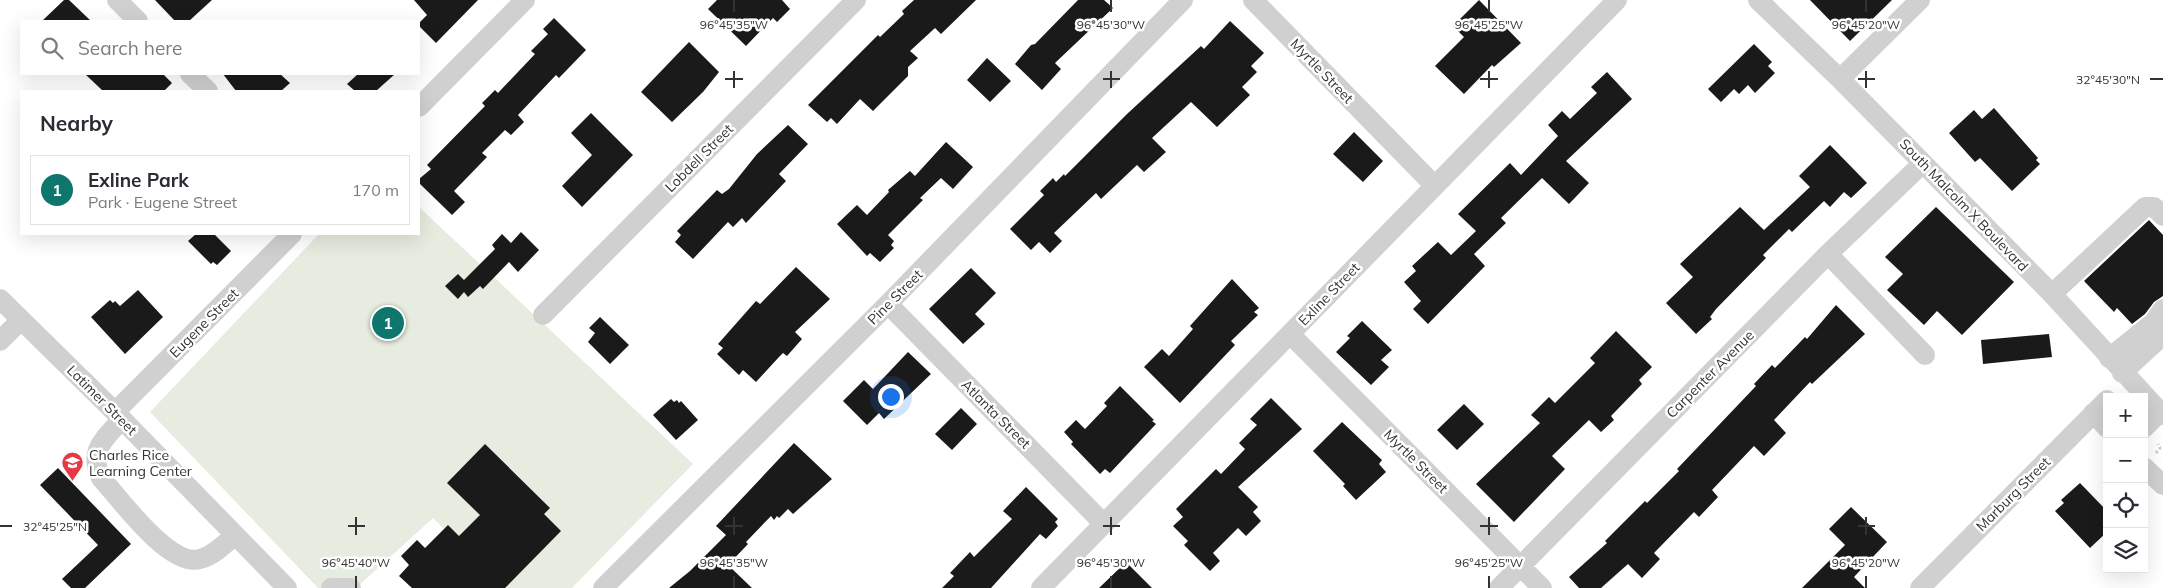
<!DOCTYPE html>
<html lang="en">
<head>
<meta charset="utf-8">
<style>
  :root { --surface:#fff; --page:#f2f2f3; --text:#2b2b33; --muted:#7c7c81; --line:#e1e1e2; --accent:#0f766e }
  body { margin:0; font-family:Mulish,sans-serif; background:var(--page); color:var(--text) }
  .controls { position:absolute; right:15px; bottom:15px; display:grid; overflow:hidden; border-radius:0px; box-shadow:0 5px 20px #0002 }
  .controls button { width:45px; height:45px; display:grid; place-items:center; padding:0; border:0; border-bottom:1px solid var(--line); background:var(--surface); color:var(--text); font:25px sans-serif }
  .you { position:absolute; left:890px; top:396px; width:18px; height:18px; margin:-12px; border:4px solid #fff; border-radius:50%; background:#1a73e8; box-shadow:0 0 0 8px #1a73e833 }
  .badge { display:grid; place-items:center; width:32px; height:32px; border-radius:50%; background:var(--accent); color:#fff; font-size:16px; font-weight:700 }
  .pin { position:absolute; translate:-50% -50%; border:2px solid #fff; box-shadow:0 1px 5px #0006 }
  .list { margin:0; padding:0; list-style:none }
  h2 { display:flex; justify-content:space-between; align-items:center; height:65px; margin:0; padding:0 20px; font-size:21px }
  h2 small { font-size:16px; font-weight:400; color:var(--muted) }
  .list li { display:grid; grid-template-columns:32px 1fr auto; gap:15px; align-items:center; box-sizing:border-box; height:70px; margin:0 10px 10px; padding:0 10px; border:1px solid var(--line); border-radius:0px }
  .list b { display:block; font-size:19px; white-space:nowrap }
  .list p { margin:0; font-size:16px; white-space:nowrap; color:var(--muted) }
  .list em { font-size:16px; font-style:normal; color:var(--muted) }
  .icon { flex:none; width:28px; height:28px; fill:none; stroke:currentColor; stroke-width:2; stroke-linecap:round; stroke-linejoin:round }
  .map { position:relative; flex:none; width:2163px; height:588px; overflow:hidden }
  .search { position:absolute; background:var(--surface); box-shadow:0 5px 20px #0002; left:20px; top:20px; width:400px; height:55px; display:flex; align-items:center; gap:12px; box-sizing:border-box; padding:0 18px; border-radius:0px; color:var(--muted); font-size:19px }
  .panel { position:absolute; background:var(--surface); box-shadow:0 5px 20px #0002; left:20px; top:90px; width:400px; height:145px; border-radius:0px }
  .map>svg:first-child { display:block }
</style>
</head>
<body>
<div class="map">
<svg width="2163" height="588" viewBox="0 0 2163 588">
  <rect width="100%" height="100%" fill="#fff"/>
  <path fill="#e6ecdf" d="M419,207l274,257 -121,124h-68l-71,-70 -77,70h-38l-168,-176 169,-178h100z"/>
  <path fill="#1a1a1a" d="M64,0h5l22,21h-49z
    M155,0h57l-23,21h-14z
    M414,0h64l-42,43 -17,-17v-3l8,-8z
    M717,0h65l8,9 -13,13 -4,-4 -27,28 -38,-37z
    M914,0h62l-35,34 -6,-6 -25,23 8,7 -10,9v9l-35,35 -13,-12 -23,25 -6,-6 -4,4 -19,-17 70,-70 2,2 24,-23 -2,-3z
    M1078,0h26l9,8 -58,55 6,6 -19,21 -27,-26 16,-19 4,-1z
    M1479,0l42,43 -27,24 -2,-2 -28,29 -29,-28 29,-29 -11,-11z
    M1810,0h82l-42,41z
    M554,18l32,32 -27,28 -3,-3 -38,40 6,7 -13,13 -6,-5 -23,23 5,4 -33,34 11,11 -13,13 -33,-32v-4l12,-10 -4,-4 58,-59 -3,-3 13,-13 3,3 37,-39 -4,-3 17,-17 -5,-5z
    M1230,21l34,32 -13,13 6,6 -15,15 8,8 -33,32 -26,-25 -39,36 14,14 -22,20 -7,-7 -36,34 -5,-6 -42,40 8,8 -12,12 -11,-11 -8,8 -21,-21 34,-34 -4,-4 13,-13 3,4 8,-8 1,2 62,-62 74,-68 3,3z
    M689,42l30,30 -16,20 -31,30 -31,-30z
    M1754,44l18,18 -4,4 7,7 -20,20 -7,-8 -9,9 -5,-5 -13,13 -13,-13z
    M987,58l24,23 -21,21 -23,-22z
    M1607,72l25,27 -66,62 23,22 -20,21 -27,-26 -41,40 5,5 -32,31 11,12 -57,58 -15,-15 8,-8 -17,-19 12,-11 -4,-5 26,-24 13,13 25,-24 -18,-17 52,-51 11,12 37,-39 -10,-11 14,-14 8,8 27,-26 -6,-6z
    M85,74h78l9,9 -8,8h-61z
    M223,74h57l10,9 -9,8h-45z
    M358,74h37l-19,17h-21l-8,-7z
    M1994,108l44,50 -2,2 4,4 -28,27 -32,-33 -5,4 -26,-29 25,-23 8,9z
    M591,113l42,42 -51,52 -20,-21 30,-31 -21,-22z
    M788,125l20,19 -29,30 7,7 -40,42 -4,-5 -9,9 -5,-5 -35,37 -18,-17 6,-7 -4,-4 40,-41 5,4 7,-5 28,-35z
    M1354,132l29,29 -20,21 -30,-28z
    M946,142l27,25 -20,22 -12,-11 -21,20 3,2 -35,35 6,6 -3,4 3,3 -14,14 -10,-9 -3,3 -30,-32 20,-19 10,10 22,-23 -1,-2 22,-19 5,5z
    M1830,145l37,38 -16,15 -7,-6 -14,15 -6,-6 -32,31 -3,-3 -26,26 3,3 -50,51 -6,8 2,2 -16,15 -30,-31 27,-26 -13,-13 60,-57 24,23 46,-43 -11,-11z
    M1936,207l78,75 -52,53 -25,-24 -13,14 -37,-35 16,-16 -18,-17z
    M2149,220l14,15v61l-9,6 -9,12 -13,10 -15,-16 -3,4 -30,-31z
    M521,232l18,18 -21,22 -9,-10 -26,27 -3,-3 -12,11 -4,-5 -6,7 -13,-13 13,-12 6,6 31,-31 -3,-4 10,-11 9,9z
    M196,234h18l17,17 -14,14 -4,-3 -2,2 -23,-23z
    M796,267l34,32 -35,33 7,7 -15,17 -4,-3 -4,4 -23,25 -13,-12 -4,5 -22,-21 6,-6 -5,-4 38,-43 4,3z
    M971,268l25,25 -21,21 10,10 -22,20 -34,-35z
    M1232,279l27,29 -5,4 4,3 -27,26 4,4 -55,58 -36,-36 18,-18 7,7 24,-27 -3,-3z
    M138,290l25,27 -38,37 -34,-37 19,-17 3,3 2,-2 5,5z
    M1836,305l29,29 -53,50 -2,-2 -36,38 12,13 -22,23 -10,-10 -42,44 6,7 -19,20 -5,-5 -40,41 6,6 -18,19 -14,-14 -27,24h-22l-10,-11 38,-34 -2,-2 40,-40 2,2 32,-32 -2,-2 79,-83 -2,-2 18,-19 3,3 30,-31 2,2z
    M600,317l29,28 -19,19 -22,-22 7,-9 -6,-5z
    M1362,321l30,29 -11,10 8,7 -18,18 -35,-33 14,-14 -3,-2z
    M1616,331l36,36 -13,13 3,4 -31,32 3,4 -13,12 -12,-12 -37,36 13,13 -51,53 -38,-38 64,-61 -9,-8 18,-18 6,6 40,-40 -5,-5z
    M2049,334l3,23 -69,7 -2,-24z
    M908,352l23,22 -47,45 -5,-6 -12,12 -24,-24 21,-21 9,9z
    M1120,386l34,34 -2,1 4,3 -46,49 -5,-4 -5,5 -29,-30 2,-2 -9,-10 12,-12 9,9 22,-23 -3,-3z
    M1271,398l31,31 -64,58 20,20 -5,5 8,9 -15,15 -8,-8 -25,25 7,8 -10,10 -26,-26 4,-4 -15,-15 10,-9 -7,-8 40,-40 5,5 24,-25 -6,-6 18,-18 -7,-6z
    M671,399l3,3 3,-2 2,3 2,-2 17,19 -22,20 -23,-25z
    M1464,404l20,20 -27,26 -20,-20z
    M961,408l16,16 -25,26 -17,-16z
    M1342,422l40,38 -3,4 7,8 -30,28 -13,-14 2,-2 -32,-33z
    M794,443l38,36 -39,35 -5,-5 -9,9 -2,-2 -3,4 -3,-4 -25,26 2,2 -20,21 24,23h-83l21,-17 36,-36 -10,-9z
    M485,444l65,64 -6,6 17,17 -56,57h-93l-13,-12 10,-11 -8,-9 16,-16 8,8 23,-23 11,11 21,-21 -33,-32z
    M58,468l73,76 -46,44h-14l-9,-9 36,-34 -58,-60z
    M2080,483l27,28v21l-17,16 -35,-37 9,-8 -3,-3z
    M1026,487l32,32 -3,3 3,4 -12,13 -6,-5 -49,54h-49l12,-12 -4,-3 20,-21 4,5 38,-38 -9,-8z
    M1851,507l36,35 -33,35 11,11h-63l43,-43 -16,-16z
    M1126,562l26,26h-53z"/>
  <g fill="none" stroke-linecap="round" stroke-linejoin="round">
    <path stroke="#cdcdcd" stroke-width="3" stroke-dasharray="2.5 2.5" stroke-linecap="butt" d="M2156,453l4,-5 -2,-4"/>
    <path stroke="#d0d0d0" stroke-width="20" d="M117,0l21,21
      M1253,0l181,185
      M1758,0l82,79 212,215 111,121
      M190,74l18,17
      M1840,79l80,-79
      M419,107l106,-107
      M1828,254l97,101
      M2052,294l93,-87h9l9,9
      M0,299l115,113 172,176
      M888,304l216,220
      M543,315l313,-315
      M1290,334l252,254
      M0,341l21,-21
      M2109,358l45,-36 9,-13
      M2122,373l41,-38
      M115,412l177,-178
      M2093,413l14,15
      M122,419c-18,21 -34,31 -21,59 19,21 69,90 99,81 13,-3 25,-15 35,-24
      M2144,428l16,-16
      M2144,467l19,18
      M331,588h20
      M603,588l285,-284 295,-304
      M1041,588l576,-588
      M1499,588l329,-334 95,-91
      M1920,588l187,-188"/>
  </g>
  <path fill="none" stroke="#333" stroke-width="2" d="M734,0v12M1111,0v12M1489,0v12M1866,0v12M734,71v17M1111,71v17M1489,71v17M1866,71v17M725,79h18M1103,79h17M1480,79h18M1858,79h17M2150,79h13M356,517v18M734,517v18M1111,517v18M1489,517v18M1866,517v18M0,526h12M348,526h17M725,526h18M1103,526h17M1480,526h18M1858,526h17M356,576v12M734,576v12M1111,576v12M1489,576v12M1866,576v12"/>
  <defs>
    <symbol id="school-pin" viewBox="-11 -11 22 30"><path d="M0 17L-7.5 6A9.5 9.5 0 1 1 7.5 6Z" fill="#e63946" stroke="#fff"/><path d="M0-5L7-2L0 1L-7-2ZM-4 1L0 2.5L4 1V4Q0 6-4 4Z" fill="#fff"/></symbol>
  </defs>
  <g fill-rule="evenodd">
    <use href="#school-pin" x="60" y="450" width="25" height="34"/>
  </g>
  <g text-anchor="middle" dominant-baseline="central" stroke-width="5" stroke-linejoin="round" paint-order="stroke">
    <g font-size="14" fill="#333" stroke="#fff">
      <text transform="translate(1322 71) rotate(46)">Myrtle Street</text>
      <text transform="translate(699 158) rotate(-45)">Lobdell Street</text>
      <text transform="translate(1964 205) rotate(46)">South Malcolm X Boulevard</text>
      <text transform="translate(1329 294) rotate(-46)">Exline Street</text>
      <text transform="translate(895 297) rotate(-45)">Pine Street</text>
      <text transform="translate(204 323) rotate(-45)">Eugene Street</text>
      <text transform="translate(1710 374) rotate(-45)">Carpenter Avenue</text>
      <text transform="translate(102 400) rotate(45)">Latimer Street</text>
      <text transform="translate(996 414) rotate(45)">Atlanta Street</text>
      <text transform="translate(1416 461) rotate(45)">Myrtle Street</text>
      <text transform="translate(2013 494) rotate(-45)">Marburg Street</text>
    </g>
    <g font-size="14" fill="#333" stroke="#fff" text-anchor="start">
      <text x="89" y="455">Charles Rice<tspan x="89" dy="16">Learning Center</tspan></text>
    </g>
  </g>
  <g font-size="12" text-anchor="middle" fill="#333" stroke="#fff" stroke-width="5" stroke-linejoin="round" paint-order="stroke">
    <text x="734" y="29">96°45'35"W</text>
    <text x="1111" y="29">96°45'30"W</text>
    <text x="1489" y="29">96°45'25"W</text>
    <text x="1866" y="29">96°45'20"W</text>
    <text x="2108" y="84">32°45'30"N</text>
    <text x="55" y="531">32°45'25"N</text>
    <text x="356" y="567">96°45'40"W</text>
    <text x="734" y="567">96°45'35"W</text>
    <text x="1111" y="567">96°45'30"W</text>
    <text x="1489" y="567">96°45'25"W</text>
    <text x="1866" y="567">96°45'20"W</text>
  </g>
</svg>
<div class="controls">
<button>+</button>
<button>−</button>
<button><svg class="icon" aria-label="locate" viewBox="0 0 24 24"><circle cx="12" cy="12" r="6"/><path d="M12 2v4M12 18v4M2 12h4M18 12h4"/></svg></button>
<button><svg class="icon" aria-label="layers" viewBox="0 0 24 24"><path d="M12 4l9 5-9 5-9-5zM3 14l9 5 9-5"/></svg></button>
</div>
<div class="you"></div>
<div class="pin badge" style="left:388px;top:323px">1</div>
<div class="search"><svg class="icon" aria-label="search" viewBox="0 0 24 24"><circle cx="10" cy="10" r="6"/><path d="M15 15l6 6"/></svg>Search here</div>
<section class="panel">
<h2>Nearby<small></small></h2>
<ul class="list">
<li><span class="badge">1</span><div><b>Exline Park</b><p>Park · Eugene Street</p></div><em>170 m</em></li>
</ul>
</section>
</div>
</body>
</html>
